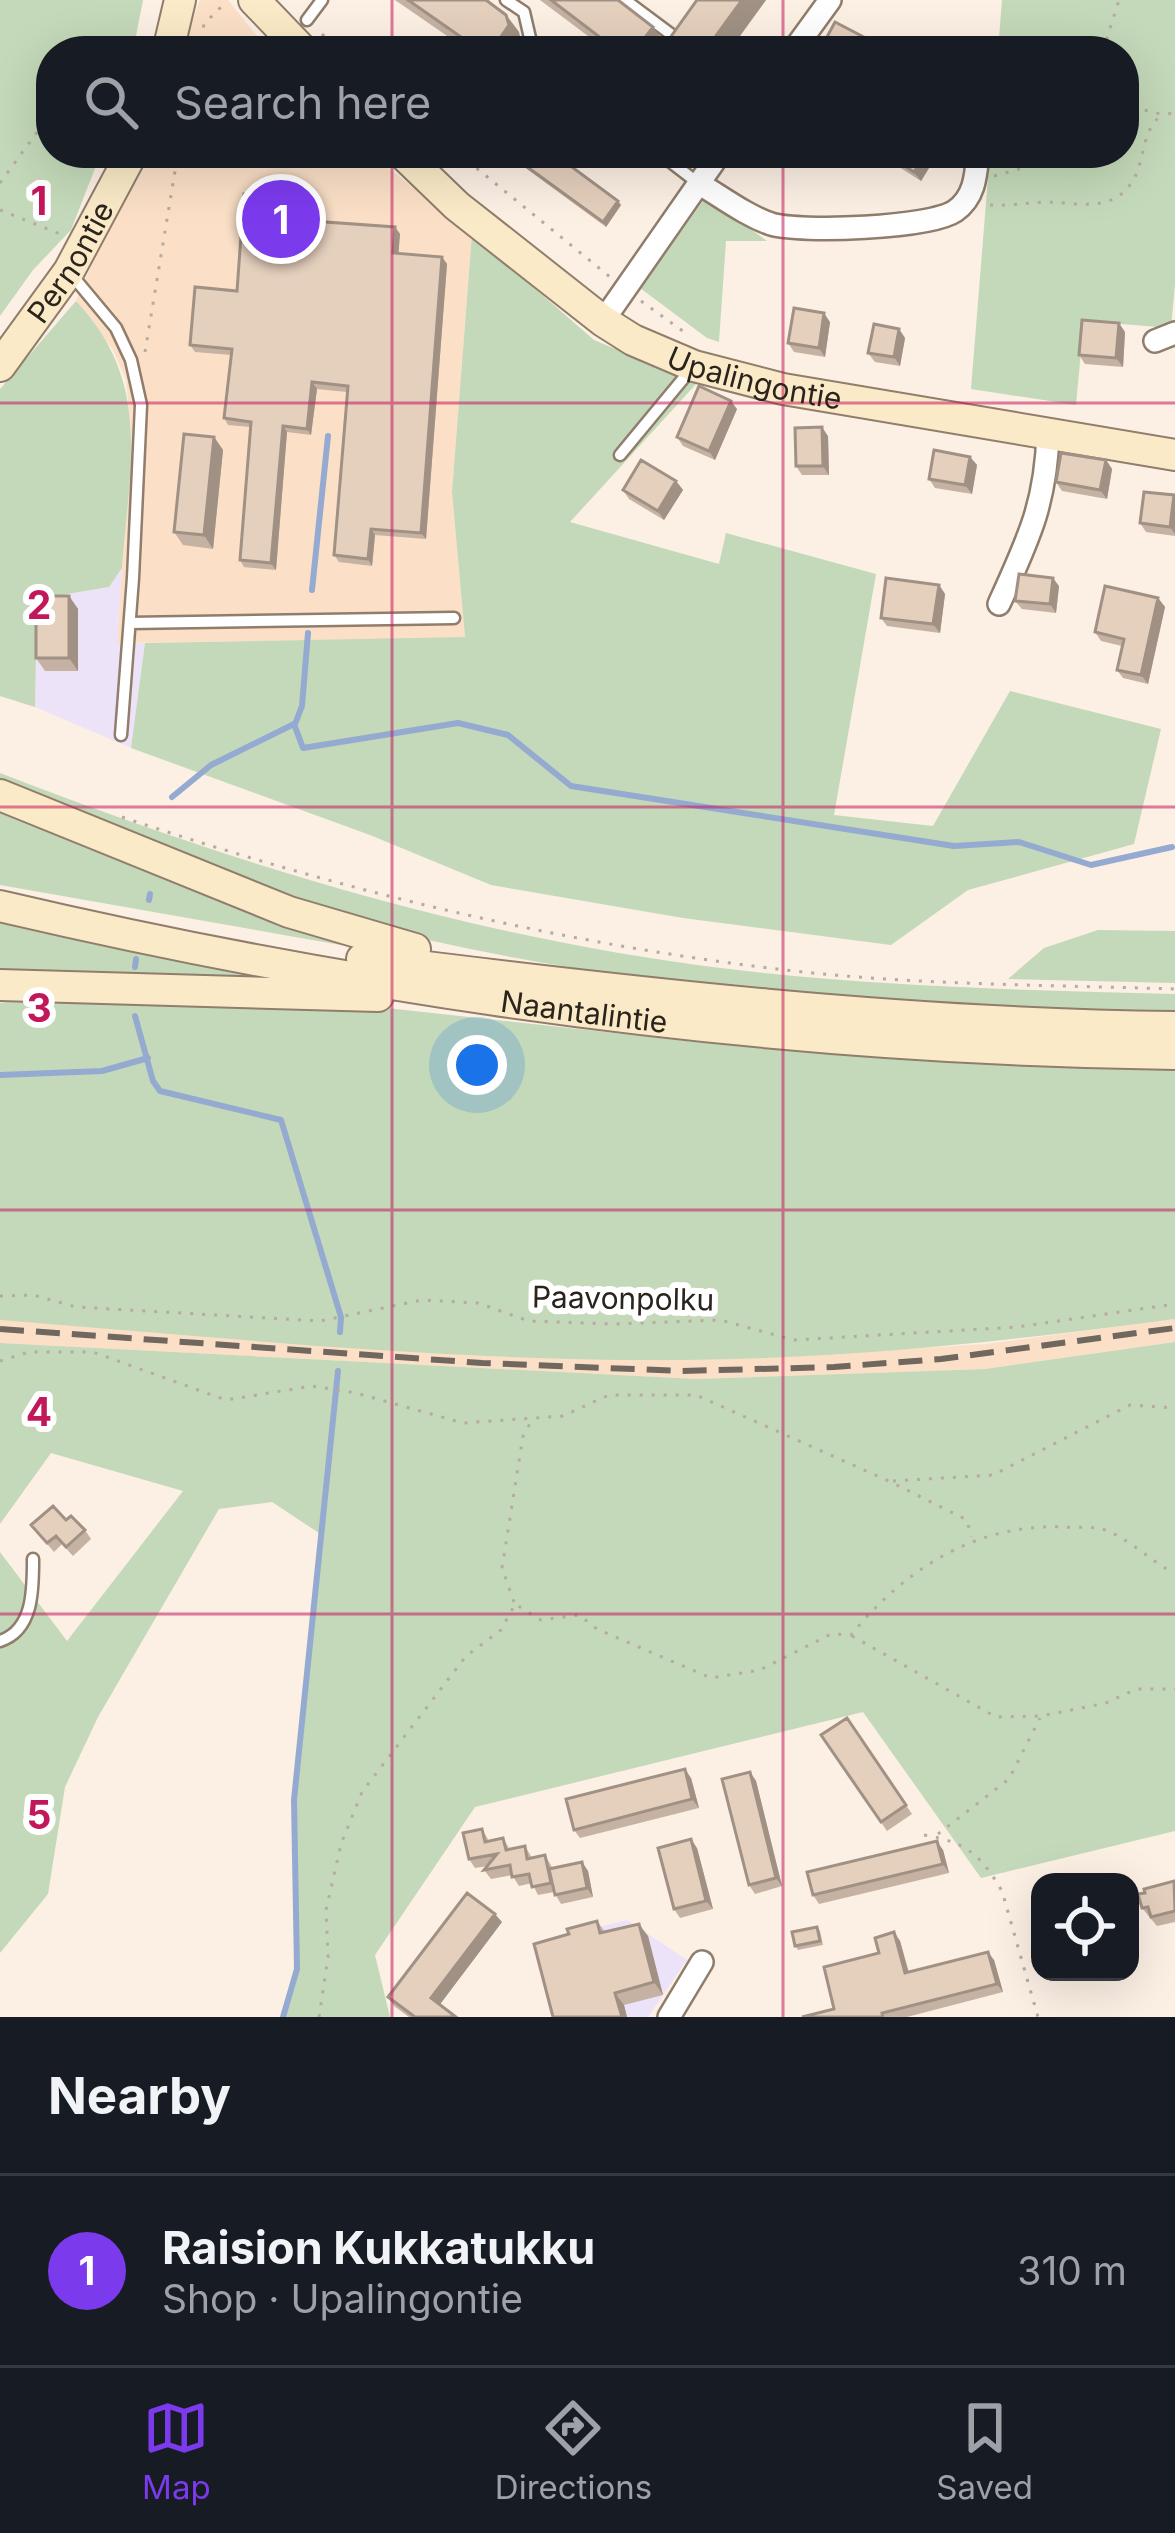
<!DOCTYPE html>
<html lang="en">
<head>
<meta charset="utf-8">
<style>
  :root { --surface:#171b24; --page:#242831; --text:#f1f3f6; --muted:#9ea1a6; --line:#363941; --accent:#7c3aed }
  body { margin:0; font-family:Inter,sans-serif; background:var(--page); color:var(--text) }
  .controls { position:absolute; right:36px; bottom:36px; display:grid; overflow:hidden; border-radius:24px; box-shadow:0 12px 48px #0002 }
  .controls button { width:108px; height:108px; display:grid; place-items:center; padding:0; border:0; border-bottom:3px solid var(--line); background:var(--surface); color:var(--text); font:60px sans-serif }
  .you { position:absolute; left:477px; top:1065px; width:42px; height:42px; margin:-30px; border:9px solid #fff; border-radius:50%; background:#1a73e8; box-shadow:0 0 0 18px #1a73e833 }
  .badge { display:grid; place-items:center; width:78px; height:78px; border-radius:50%; background:var(--accent); color:#fff; font-size:39px; font-weight:700 }
  .pin { position:absolute; translate:-50% -50%; border:6px solid #fff; box-shadow:0 3px 12px #0006 }
  .list { margin:0; padding:0; list-style:none }
  h2 { display:flex; justify-content:space-between; align-items:center; height:156px; margin:0; padding:0 48px; font-size:51px }
  h2 small { font-size:39px; font-weight:400; color:var(--muted) }
  .list li { display:grid; grid-template-columns:78px 1fr auto; gap:36px; align-items:center; box-sizing:border-box; height:192px; padding:0 48px; border-top:3px solid var(--line) }
  .list b { display:block; font-size:45px; white-space:nowrap }
  .list p { margin:0; font-size:39px; white-space:nowrap; color:var(--muted) }
  .list em { font-size:39px; font-style:normal; color:var(--muted) }
  .icon { flex:none; width:66px; height:66px; fill:none; stroke:currentColor; stroke-width:2; stroke-linecap:round; stroke-linejoin:round }
  .map { position:relative; flex:none; width:1175px; height:2017px; overflow:hidden }
  .search { position:absolute; background:var(--surface); box-shadow:0 12px 48px #0002; left:36px; right:36px; top:36px; height:132px; display:flex; align-items:center; gap:30px; box-sizing:border-box; padding:0 42px; border-radius:48px; color:var(--muted); font-size:45px }
  .sheet { height:348px; background:var(--surface) }
  nav { display:flex; justify-content:space-around; align-items:center; box-sizing:border-box; height:168px; border-top:3px solid var(--line); background:var(--surface); font-size:33px; color:var(--muted) }
  nav a { display:grid; justify-items:center; gap:6px }
  nav .on { color:var(--accent) }
  .map>svg:first-child { display:block }
</style>
</head>
<body>
<div class="map">
<svg width="1175" height="2017" viewBox="0 0 1175 2017">
  <rect width="100%" height="100%" fill="#fcefe4"/>
  <path fill="#fbe0c7" d="M200,0h28l41,51h-88z
    M140,153h229l103,81 -20,258 13,146 -348,5 14,-214 -5,-49 -13,-30 -37,-49z
    M1175,1319v23l-190,27 -289,10 -696,-36v-23l507,37 259,1 219,-14z"/>
  <path fill="#ede3f8" d="M122,568l-5,75h28l-14,105 -96,-41 2,-108 72,-12z
    M627,1920l60,40 -39,57h-89l-19,-76z"/>
  <path fill="#c4d9b9" d="M0,0h143l-10,51h-82v102h50l-30,77 -38,40 -33,46z
    M1002,0h173v284l-4,44 -75,-6 -13,8 -7,75 -105,-16 19,-236h134v-102h-126z
    M706,197l61,44h-41l-7,101 -12,-4 -67,-50z
    M472,234l122,106 103,43 -127,139 149,42 7,-31 150,41 -42,241 99,11 77,-135 151,38 -27,115 -166,46 -77,55 -208,-27 -192,-33 -121,-50 -239,-87 14,-105 320,-6 -13,-145z
    M76,301c77,82 53,165 46,267l-13,19 -72,12 -2,108 -35,-11v-307z
    M0,773c238,92 474,165 729,196 148,18 297,21 446,25v18c-274,-7 -557,-19 -823,-91l-352,-137z
    M0,805l353,140 -1,2 -352,-62z
    M0,919l326,61 -326,-2z
    M1098,930l77,1v52l-167,-4 36,-31z
    M24,1000l363,8 318,35 470,24v252c-136,18 -272,34 -409,39 -256,10 -512,-18 -766,-38v-317z
    M1175,1342v489l-194,47 -118,-166 -388,95 -100,148 15,62h-107l14,-48 -3,-169 25,-267 -47,-31 -53,7 -121,208 -33,70 -17,107 -48,59v-401l67,89 116,-150 -132,-38 -51,71v-181l696,36 289,-10z"/>
  <g fill="none" stroke-linecap="round" stroke-linejoin="round">
    <path stroke="#95aad0" stroke-width="6" d="M312,590l16,-154
      M295,724l7,-18 6,-73
      M172,797l39,-32 83,-41 9,24 155,-25 50,12 63,51 383,60 65,-4 72,23 81,-18
      M149,900l1,-6
      M135,967l1,-8
      M135,1016l18,65 7,10 121,29 60,197 -1,15
      M0,1075l102,-4 46,-13
      M283,2017l14,-48 -3,-169 44,-429"/>
    <defs>
      <path id="lane" d="M506,0l18,12 9,39
        M625,0l55,41
        M307,20l15,-20
        M659,153l39,30
        M71,274l45,54 15,32 10,45 -8,173 -12,157
        M620,455l72,-87
        M130,623l324,-5
        M0,1641c34,-11 33,-53 33,-82"/>
      <path id="street" d="M793,51l37,-51
        M698,183c24,14 47,32 73,41 30,9 159,4 184,-13 20,-14 21,-36 23,-58
        M603,321l117,-168
        M1155,341l20,-8
        M999,604c29,-64 47,-100 49,-171
        M669,2017l33,-55"/>
      <g id="secondary">
        <path d="M254,0l49,51"/>
        <path d="M168,51l12,-51"/>
        <path id="s1" d="M402,153l55,53 146,115 30,19 61,26 89,23 392,66"/>
        <path id="s2" d="M0,366l69,-95 63,-118"/>
        <path d="M0,795l289,117 126,37"/>
        <path id="s3" d="M0,906c384,90 780,143 1175,148"/>
        <path d="M362,959c270,34 541,65 813,68"/>
        <path d="M0,985l378,11"/>
      </g>
    </defs>
    <use href="#lane" stroke="#907d6c" stroke-width="15"/>
    <use href="#street" stroke="#907d6c" stroke-width="26"/>
    <use href="#secondary" stroke="#907d6c" stroke-width="34"/>
    <path stroke="#b6aba1" stroke-width="3" stroke-dasharray="3 9" stroke-linecap="butt" d="M322,34l18,17
      M199,51l5,-27 23,-23
      M1103,51l16,-51
      M1124,98c17,12 30,18 51,15
      M458,153l152,124
      M994,176l36,-10 17,-13
      M0,183l51,-70
      M990,205c19,1 37,-2 56,-3 31,0 65,12 86,-20 14,-21 8,-49 29,-67
      M0,210l60,24
      M641,301l46,33
      M145,352l33,-199
      M122,817c223,75 447,129 681,155 123,13 248,13 372,17
      M0,1296l33,-1 43,12 244,14 102,-21 56,3 51,18 85,3 106,-4 74,20 223,-13 158,-23
      M0,1361l29,-9h64l133,48 86,-14 44,7 107,30 100,-7 46,-21h87l195,87 76,38 4,17
      M893,1481l100,-6 137,-70 45,3
      M514,1602l-12,-34 21,-132 9,-16
      M852,1636l144,81 45,-1 65,-13 30,-14h39
      M938,1834l71,-55 31,-61
      M924,1835c42,7 56,19 78,56l36,126
      M319,2017l9,-60 -2,-47 15,-66 21,-52 104,-136 35,-26 14,-26 26,16 38,-5 18,14 114,49 49,-8 71,-36 20,1c54,-66 125,-112 214,-108 11,1 26,-1 37,2 21,6 45,28 63,39l10,2"/>
    <use href="#lane" stroke="#fff" stroke-width="10"/>
    <use href="#street" stroke="#fff" stroke-width="21"/>
    <use href="#secondary" stroke="#faeac7" stroke-width="30"/>
    <path stroke="#70675f" stroke-width="6" stroke-dasharray="24 12" stroke-linecap="butt" d="M0,1329l482,34 200,8 152,-4 107,-8 234,-31"/>
  </g>
  <path fill="#c5b2a3" d="M395,0h91l20,15 13,17 2,10 -6,9h-46z
    M540,0h78l47,44 101,-44 -37,51h-66l-1,-2 -2,2h-52z
    M505,153h48l65,48 3,4 -15,22z
    M799,153h32l-11,15z
    M877,153h58l2,2 -16,26z
    M318,207l-1,14 78,6 5,7 -2,20 44,3 5,7 -21,275 -51,-4 -3,31 -33,-4 -5,-7 13,-163 -30,-3 -6,46 -24,-3 -11,138 -32,-3 -4,-7 10,-133 -22,-2 -4,-7 7,-63 -36,-3 -5,-7 47,-54z
    M830,322l-5,35 -31,-5 -6,-9z
    M899,329l6,9 -5,28 -25,-4 -7,-9z
    M1125,332l-2,35 -38,-3 -6,-9z
    M737,409l-22,51 -32,-14 -6,-9z
    M828,436l1,39h-27l-6,-9z
    M214,437l9,13 -10,99 -30,-4 -9,-13z
    M970,457l7,8 -5,29 -37,-6 -6,-9z
    M1106,460l6,9 -5,30 -45,-8 -6,-9z
    M676,481l7,9 -19,30 -35,-21 -6,-9z
    M1174,495l1,41 -29,-4 -6,-9z
    M939,585l6,9 -5,39 -53,-7 -6,-8z
    M1059,586l-3,27 -34,-4 -7,-8z
    M69,596l9,13v62h-33l-9,-13z
    M1158,598l7,9 -17,77 -25,-6 -6,-8 5,-24 -21,-5 -6,-9z
    M66,1520l19,10 6,9 -18,17 -11,-12 -8,8 -23,-27z
    M847,1718l65,96 -25,17 -66,-96z
    M750,1772l6,9 26,105 -27,8 -6,-9z
    M691,1778l8,30 -119,30 -6,-8z
    M482,1829l7,12 14,-3 7,12 15,-4 7,12 13,-3 8,14 29,-7 6,9 5,26 -32,7 -7,-12 -16,3 -6,-12 -13,3 -7,-11 -21,4 -7,-9 4,-4 -13,2 -6,-9z
    M697,1848l16,61 -33,9 -6,-9z
    M943,1850l6,23 -130,31 -6,-9z
    M1175,1882v40l-18,4 -15,-18z
    M597,1921l8,11 43,4 15,59 -39,10 3,12h-74l16,-83z
    M502,1922l-62,82 16,13h-47l-15,-11 -6,-9z
    M817,1927l3,4 3,14 -25,5 -3,-4z
    M894,1932l6,9 9,31 85,-12 9,32 -96,25h-105l32,-8z"/>
  <path fill="#a09184" d="M742,0h24l-37,51h-24z
    M506,15l13,17 2,10 -6,9h-24z
    M653,27l13,17 -6,7h-25z
    M818,153h13l-11,15 -6,-9z
    M926,153h9l2,2 -16,26 -7,-9z
    M314,201l4,6 -2,21 -4,-7z
    M618,201l3,4 -15,22 -3,-5z
    M395,227l5,7 -2,26 -5,-7z
    M442,257l5,7 -21,275 -5,-6z
    M824,313l6,9 -5,35 -6,-9z
    M1119,323l6,9 -2,35 -7,-9z
    M899,329l6,9 -5,28 -6,-9z
    M312,382l5,7 -6,46 -4,-6z
    M731,401l6,8 -22,51 -6,-9z
    M283,426l4,6 -11,138 -5,-7z
    M822,427l6,9 1,39 -6,-9z
    M214,437l9,13 -10,99 -9,-14z
    M970,457l7,8 -5,29 -7,-9z
    M1106,460l6,9 -5,30 -7,-9z
    M676,481l7,9 -19,30 -6,-9z
    M1174,495l1,2v37l-5,-7z
    M371,529l4,6 -3,31 -4,-7z
    M1053,578l6,8 -3,27 -6,-9z
    M939,585l6,9 -5,39 -7,-9z
    M69,596l9,13v62l-9,-13z
    M1158,598l7,9 -17,77 -7,-9z
    M685,1769l6,9 8,30 -7,-9z
    M750,1772l6,9 26,105 -6,-8z
    M691,1839l6,9 16,61 -7,-8z
    M937,1841l6,9 6,23 -6,-9z
    M582,1862l6,9 5,26 -6,-9z
    M495,1914l7,8 -64,85 -7,-9z
    M639,1924l9,12 15,59 -9,-13z
    M894,1932l6,9 11,41 -6,-9z
    M988,1952l6,8 9,32 -6,-8z
    M615,1993l9,12 3,12h-5z"/>
  <path fill="#e5cfbd" stroke="#a09184" stroke-width="3" d="M408,0h78l20,15 3,10 -18,26h-10z
    M551,0h67l35,27 -18,24h-17z
    M697,0h45l-37,51h-40l-3,-2z
    M835,22l46,24 -3,5 -58,-1z
    M508,153h45l65,48 -15,21z
    M885,153h41l-12,19z
    M244,194l70,7 -2,20 83,6 -2,26 49,4 -21,276 -50,-4 -3,30 -34,-4 14,-169 -36,-4 -5,47 -24,-3 -12,137 -31,-3 11,-138 -27,-4 8,-69 -42,-4 5,-58 42,4z
    M794,308l30,5 -5,35 -31,-5z
    M1082,320l37,3 -3,35 -37,-3z
    M874,324l25,5 -5,28 -26,-4z
    M699,386l32,15 -22,50 -32,-14z
    M822,427l1,39h-27l-1,-38z
    M184,434l30,3 -10,98 -30,-3z
    M934,450l36,7 -5,28 -36,-6z
    M1061,453l45,7 -6,30 -44,-8z
    M641,460l35,21 -18,30 -35,-21z
    M1144,492l30,3 -4,32 -30,-4z
    M1019,574l34,4 -3,26 -35,-3z
    M886,578l53,7 -6,39 -52,-6z
    M1105,586l53,12 -17,77 -24,-5 7,-31 -29,-7z
    M36,596h33v62h-33z
    M53,1506l13,14 5,-4 14,14 -19,17 -10,-11 -9,7 -16,-18z
    M847,1718l59,87 -25,17 -60,-87z
    M685,1769l7,30 -118,31 -8,-31z
    M750,1772l26,106 -27,7 -27,-106z
    M482,1829l3,13 18,-4 3,12 19,-4 2,13 18,-4 6,28 -19,4 -3,-13 -17,3 -2,-12 -26,5 13,-16 -28,5 -6,-26z
    M691,1839l15,62 -32,8 -16,-61z
    M937,1841l6,23 -130,31 -6,-23z
    M582,1862l5,26 -32,7 -6,-26z
    M1174,1881l1,30 -24,6 -3,-10 -6,1 -4,-14 7,-1 -1,-4z
    M467,1893l28,21 -64,84 25,19h-41l-27,-20z
    M597,1921l3,12 39,-9 15,58 -39,11 7,24h-69l-19,-73 35,-10 -2,-5z
    M817,1927l3,14 -25,5 -3,-14z
    M894,1932l11,41 83,-21 9,32 -115,29 1,4h-81l32,-8 -10,-42 55,-14 -4,-15z"/>
  <path fill="none" stroke="#c2185b" stroke-width="3" stroke-opacity="0.55" d="M392,0v51M783,0v51M392,153v1864M783,153v1864M0,403h1175M0,807h1175M0,1210h1175M0,1614h1175"/>
  <g text-anchor="middle" dominant-baseline="central" stroke-width="12" stroke-linejoin="round" paint-order="stroke">
    <g font-size="30" fill="#2b241d" stroke="#fff">
      <text stroke="none"><textPath href="#s2" startOffset="126">Pernontie</textPath></text>
      <text stroke="none"><textPath href="#s1" startOffset="426">Upalingontie</textPath></text>
      <text stroke="none"><textPath href="#s3" startOffset="594">Naantalintie</textPath></text>
      <text transform="translate(623 1298) rotate(1)">Paavonpolku</text>
    </g>
  </g>
  <g font-size="39" text-anchor="middle" font-weight="bold" fill="#c2185b" stroke="#fff" stroke-width="12" stroke-linejoin="round" paint-order="stroke">
    <text x="39" y="215">1</text>
    <text x="39" y="619">2</text>
    <text x="39" y="1022">3</text>
    <text x="39" y="1426">4</text>
    <text x="39" y="1829">5</text>
  </g>
</svg>
<div class="controls">
<button><svg class="icon" aria-label="locate" viewBox="0 0 24 24"><circle cx="12" cy="12" r="6"/><path d="M12 2v4M12 18v4M2 12h4M18 12h4"/></svg></button>
</div>
<div class="you"></div>
<div class="pin badge" style="left:281px;top:219px">1</div>
<div class="search"><svg class="icon" aria-label="search" viewBox="0 0 24 24"><circle cx="10" cy="10" r="6"/><path d="M15 15l6 6"/></svg>Search here</div>
</div>
<section class="sheet">
<h2>Nearby<small></small></h2>
<ul class="list">
<li><span class="badge">1</span><div><b>Raision Kukkatukku</b><p>Shop · Upalingontie</p></div><em>310 m</em></li>
</ul>
</section>
<nav>
<a class="on"><svg class="icon" aria-label="map" viewBox="0 0 24 24"><path d="M3 6l6-2 6 2 6-2v14l-6 2-6-2-6 2zM9 4v14M15 6v14"/></svg>Map</a>
<a><svg class="icon" aria-label="directions" viewBox="0 0 24 24"><path d="M12 3l9 9-9 9-9-9zM9 14v-3h6M13 9l2 2-2 2"/></svg>Directions</a>
<a><svg class="icon" aria-label="saved" viewBox="0 0 24 24"><path d="M7 4h10v16l-5-4-5 4z"/></svg>Saved</a>
</nav>
</body>
</html>
